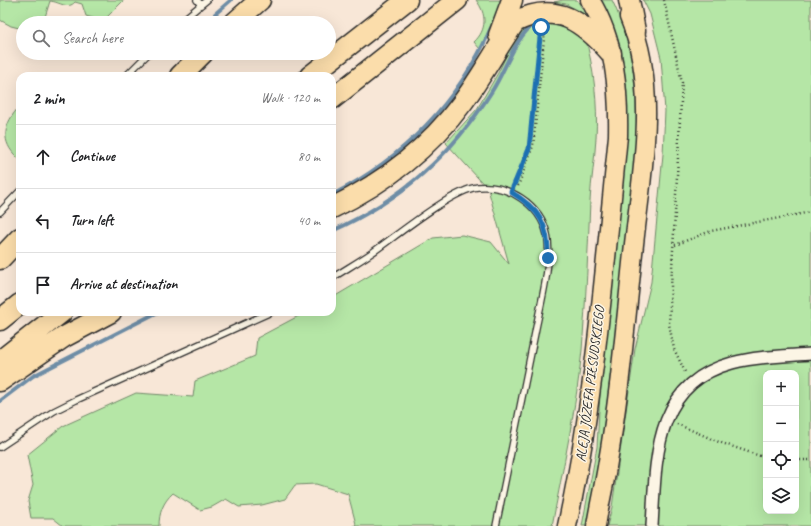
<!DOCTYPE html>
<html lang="en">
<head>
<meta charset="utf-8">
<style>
  :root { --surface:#fff; --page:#f2f2f2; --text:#202124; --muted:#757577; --line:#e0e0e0 }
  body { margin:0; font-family:Caveat,sans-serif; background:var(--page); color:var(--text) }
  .controls { position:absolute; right:12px; bottom:12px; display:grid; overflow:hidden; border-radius:8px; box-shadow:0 4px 16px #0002 }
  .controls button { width:36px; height:36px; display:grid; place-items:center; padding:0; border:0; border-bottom:1px solid var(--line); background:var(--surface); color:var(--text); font:20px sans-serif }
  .stop { position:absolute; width:12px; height:12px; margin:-9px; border:3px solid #1f6fb2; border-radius:50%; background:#fff }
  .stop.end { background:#1f6fb2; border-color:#fff; box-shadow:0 1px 4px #0008 }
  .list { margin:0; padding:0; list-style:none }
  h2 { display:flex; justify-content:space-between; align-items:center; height:52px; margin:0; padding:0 16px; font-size:17px }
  h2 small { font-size:13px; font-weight:400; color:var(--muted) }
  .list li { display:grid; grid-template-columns:26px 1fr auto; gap:12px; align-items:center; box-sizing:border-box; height:64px; padding:0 16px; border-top:1px solid var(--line) }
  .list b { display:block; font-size:15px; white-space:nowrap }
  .list em { font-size:13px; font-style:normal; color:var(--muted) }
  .icon { flex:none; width:22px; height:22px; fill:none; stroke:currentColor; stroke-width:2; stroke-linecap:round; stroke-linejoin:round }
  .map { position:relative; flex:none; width:811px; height:526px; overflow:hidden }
  .search { position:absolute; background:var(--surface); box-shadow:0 4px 16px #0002; left:16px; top:16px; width:320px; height:44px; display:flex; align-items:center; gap:10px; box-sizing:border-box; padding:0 14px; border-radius:22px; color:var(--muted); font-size:15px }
  .panel { position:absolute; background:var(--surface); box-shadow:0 4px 16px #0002; left:16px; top:72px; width:320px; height:244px; border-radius:12px }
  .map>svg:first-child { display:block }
</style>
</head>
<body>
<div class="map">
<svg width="811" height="526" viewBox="0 0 811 526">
  <rect width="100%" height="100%" fill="#f8e7d7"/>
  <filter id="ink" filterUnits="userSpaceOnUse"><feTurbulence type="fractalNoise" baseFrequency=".025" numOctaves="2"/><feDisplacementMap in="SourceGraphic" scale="8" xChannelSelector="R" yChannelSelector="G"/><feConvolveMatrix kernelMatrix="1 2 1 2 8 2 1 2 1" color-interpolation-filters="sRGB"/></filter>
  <g filter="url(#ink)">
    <path fill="#b5e6a6" stroke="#708868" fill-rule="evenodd" d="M0,0h124l-21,21 -17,-5 -4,-12 -7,-2c-7,8 -15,0 -25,-1l-5,16 -5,6h-17v6l-12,-3 -11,-6z
      M476,0h26l-22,49 -6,-7c13,-12 13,-28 2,-42z
      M563,0h14l9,15 -20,-11 -12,-2z
      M601,0h11c42,87 19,188 9,280 -9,83 -17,165 -35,246h-4l15,-79 4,-72 25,-244v-46l-3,-26 -5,-19z
      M643,0h168v526h-204l5,-19 23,-158 16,-67 12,-128 2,-43 -4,-53 -11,-44zM766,373h30v138h-30z
      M556,19l29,17c9,33 13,68 11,102 -1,21 -5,42 -6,63 -2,50 -4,99 -8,149 -6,59 -19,118 -30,176h-198l2,-2 -8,-30 -32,-10 -21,1 -10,14 -23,6 -23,2 -13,-8 -14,8 -12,3 -27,-17c-10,9 -14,20 -14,33h-96l-10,-8h-22l-3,-17 5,-16 -6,-30 36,-29 73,-33 57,4 2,-16 60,-25 2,-18 49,-26h26v-14l101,-60 29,-3 29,7 18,22 -21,-75 -42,-46 31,-34 21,-36 19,-40 10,-9z
      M20,106v50l-2,2c-18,-16 -15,-34 2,-52z"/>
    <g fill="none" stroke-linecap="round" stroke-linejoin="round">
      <path stroke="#6e8da6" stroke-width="4" d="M215,14l16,-14
        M332,195c71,-36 127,-94 159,-167
        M332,231c69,-31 120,-76 160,-140 13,-20 20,-46 37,-63
        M0,401l33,-25 125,-64"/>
      <defs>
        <path id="lane" d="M197,0l4,5
          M179,23l28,-23
          M126,76l23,-23
          M0,212l20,-21
          M332,278c14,-9 28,-17 41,-26 23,-16 79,-62 105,-65 30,-3 62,17 69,47 6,26 -7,72 -12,99 -13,64 -26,129 -39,193
          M0,447l54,-36 22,-11 195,-88"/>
        <path id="street" d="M652,526c4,-66 1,-142 80,-163 26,-7 53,-7 79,-9"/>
        <path id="primary" d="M567,526c28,-128 38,-260 51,-390 1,-46 -3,-96 -28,-136
          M596,526c3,-20 8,-40 11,-59 13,-74 19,-149 27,-223 8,-73 25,-156 -5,-227"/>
        <path id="highway" d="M629,0l6,31
          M234,23l26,-23
          M499,35l13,-35
          M180,76l23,-23
          M310,76l97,-76
          M332,99l125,-99
          M332,208c52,-25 97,-60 131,-106 19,-26 34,-54 52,-80 41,-22 69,1 96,31
          M0,259l20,-21
          M0,320l20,-16
          M0,361l62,-49
          M0,381l64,-44 47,-25"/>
      </defs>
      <use href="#lane" stroke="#2b2b2b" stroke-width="8"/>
      <use href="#street" stroke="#2b2b2b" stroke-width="14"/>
      <use href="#primary" stroke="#2b2b2b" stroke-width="21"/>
      <use href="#highway" stroke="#2b2b2b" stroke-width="23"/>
      <path stroke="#2b2b2b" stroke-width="2.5" stroke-dasharray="1 3" stroke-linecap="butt" d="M664,0l18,83 -13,241 5,25 12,25
        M515,184l14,-35 12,-119
        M518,186l15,-40 12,-117
        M675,245l36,-14 100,-19
        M677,424l42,18 47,16
        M796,460h15"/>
      <use href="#lane" stroke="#fcf5e5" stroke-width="5.5"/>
      <use href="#street" stroke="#fcf5e5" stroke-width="11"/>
      <use href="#primary" stroke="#fbddab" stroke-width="18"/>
      <use href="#highway" stroke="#fbddab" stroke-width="20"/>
    </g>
  </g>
  <g fill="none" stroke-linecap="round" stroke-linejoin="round" filter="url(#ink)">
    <path stroke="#1f6fb2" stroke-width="5" d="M541,27l-12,122 -18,43c28,17 38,32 37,66"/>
  </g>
  <g text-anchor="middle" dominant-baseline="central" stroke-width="3" stroke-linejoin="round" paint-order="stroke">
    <g font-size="14" fill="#2b2b2b" stroke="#fcf5e5">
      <text transform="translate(590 384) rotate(-83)">ALEJA JÓZEFA PIŁSUDSKIEGO</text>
    </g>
  </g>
</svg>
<div class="controls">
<button>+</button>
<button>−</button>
<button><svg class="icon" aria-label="locate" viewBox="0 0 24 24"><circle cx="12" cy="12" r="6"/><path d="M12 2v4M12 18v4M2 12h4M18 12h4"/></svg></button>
<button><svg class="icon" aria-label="layers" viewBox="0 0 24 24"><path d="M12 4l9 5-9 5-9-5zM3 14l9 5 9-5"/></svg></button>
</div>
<div class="stop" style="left:541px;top:27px"></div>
<div class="stop end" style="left:548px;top:258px"></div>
<div class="search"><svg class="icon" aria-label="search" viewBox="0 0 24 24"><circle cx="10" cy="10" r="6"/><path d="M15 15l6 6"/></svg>Search here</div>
<section class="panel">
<h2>2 min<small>Walk · 120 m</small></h2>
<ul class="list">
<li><svg class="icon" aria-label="ahead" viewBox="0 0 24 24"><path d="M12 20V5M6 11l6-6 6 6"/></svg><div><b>Continue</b></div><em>80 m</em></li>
<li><svg class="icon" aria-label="left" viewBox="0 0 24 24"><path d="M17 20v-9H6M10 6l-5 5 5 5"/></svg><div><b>Turn left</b></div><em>40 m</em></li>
<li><svg class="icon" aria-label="arrive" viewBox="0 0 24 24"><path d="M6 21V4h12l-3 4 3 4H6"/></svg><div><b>Arrive at destination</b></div></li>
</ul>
</section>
</div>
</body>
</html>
